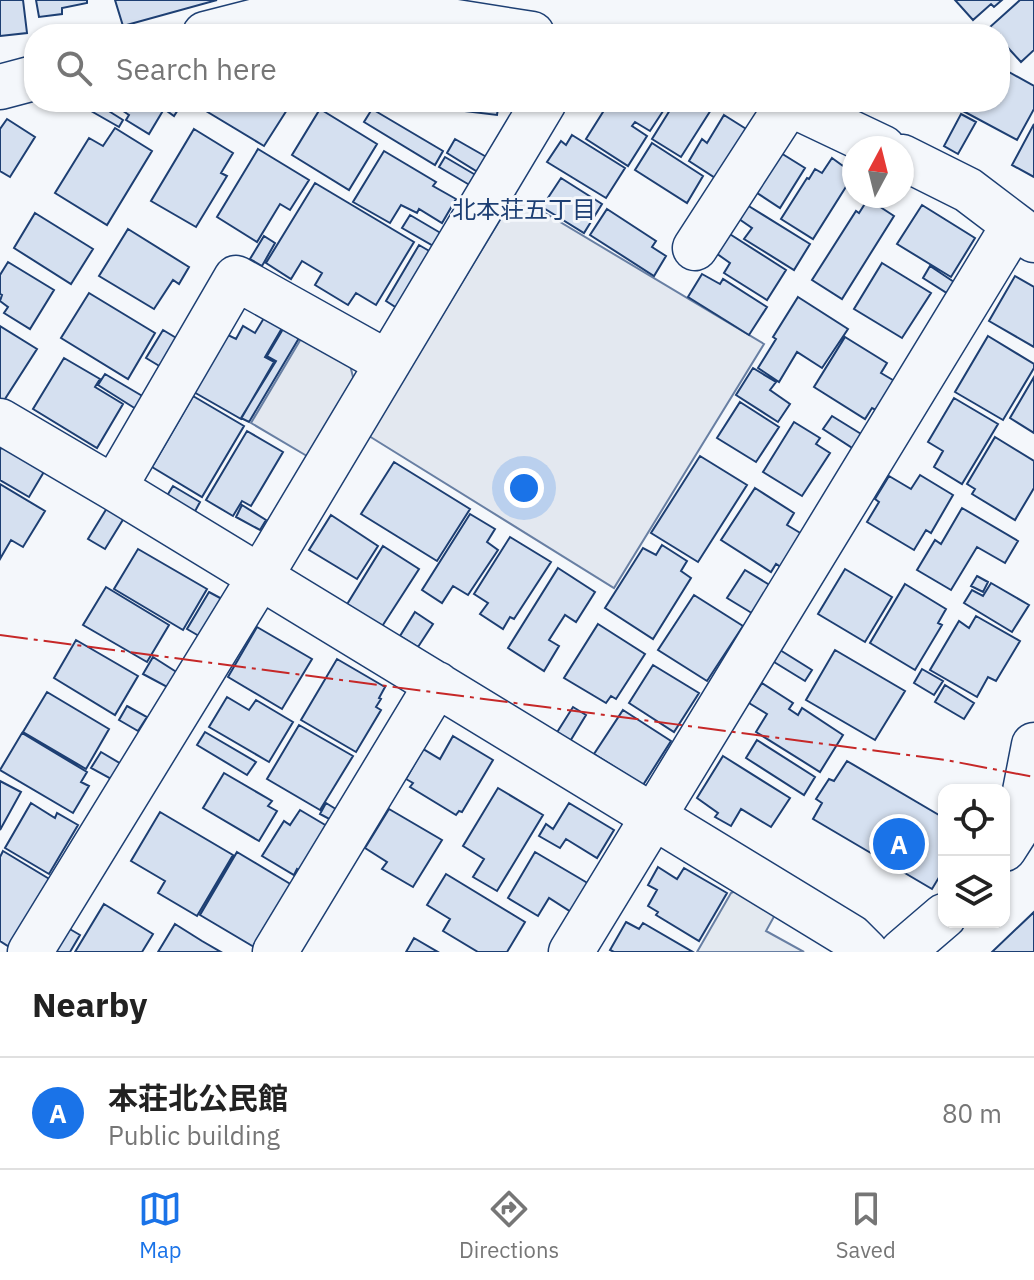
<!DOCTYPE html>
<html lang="en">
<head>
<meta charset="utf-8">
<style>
  :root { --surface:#fff; --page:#f2f2f2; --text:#222; --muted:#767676; --line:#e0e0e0; --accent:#1a73e8 }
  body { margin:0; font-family:"IBM Plex Sans","Noto Sans JP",sans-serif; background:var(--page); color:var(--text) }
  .controls { position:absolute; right:24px; bottom:24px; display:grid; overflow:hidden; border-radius:16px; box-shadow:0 2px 6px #0004 }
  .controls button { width:72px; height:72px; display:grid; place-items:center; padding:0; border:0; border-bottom:2px solid var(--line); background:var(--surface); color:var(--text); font:40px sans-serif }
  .compass { position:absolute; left:842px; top:136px; width:72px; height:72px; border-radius:50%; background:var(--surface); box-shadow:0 2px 6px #0004; rotate:7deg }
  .you { position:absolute; left:524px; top:488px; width:28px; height:28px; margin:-20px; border:6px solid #fff; border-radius:50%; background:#1a73e8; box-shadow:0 0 0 12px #1a73e833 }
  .badge { display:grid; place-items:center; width:52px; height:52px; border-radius:50%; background:var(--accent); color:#fff; font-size:26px; font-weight:700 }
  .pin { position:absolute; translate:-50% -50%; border:4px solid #fff; box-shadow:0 2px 8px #0006 }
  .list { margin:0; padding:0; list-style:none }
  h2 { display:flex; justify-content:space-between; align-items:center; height:104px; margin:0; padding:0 32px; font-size:34px }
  h2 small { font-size:26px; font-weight:400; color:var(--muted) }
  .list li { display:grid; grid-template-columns:52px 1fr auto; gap:24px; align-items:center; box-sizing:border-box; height:112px; padding:0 32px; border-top:2px solid var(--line) }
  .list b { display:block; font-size:30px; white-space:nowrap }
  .list p { margin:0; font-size:26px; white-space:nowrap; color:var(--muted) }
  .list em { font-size:26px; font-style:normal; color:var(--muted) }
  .icon { flex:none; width:44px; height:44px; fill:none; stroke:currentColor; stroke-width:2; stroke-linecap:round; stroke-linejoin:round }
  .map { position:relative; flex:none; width:1034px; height:952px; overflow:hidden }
  .search { position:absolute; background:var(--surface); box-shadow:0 2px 6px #0004; left:24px; right:24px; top:24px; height:88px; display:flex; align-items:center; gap:20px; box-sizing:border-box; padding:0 28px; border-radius:32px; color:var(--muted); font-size:30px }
  .sheet { height:216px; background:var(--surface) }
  nav { display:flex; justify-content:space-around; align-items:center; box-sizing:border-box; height:112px; border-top:2px solid var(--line); background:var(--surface); font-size:22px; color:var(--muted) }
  nav a { display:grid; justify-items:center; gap:4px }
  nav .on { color:var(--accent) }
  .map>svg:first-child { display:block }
</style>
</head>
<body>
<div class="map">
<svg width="1034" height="952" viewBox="0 0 1034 952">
  <rect width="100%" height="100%" fill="#f4f7fb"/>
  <path fill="#e3e9f0" stroke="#687fa3" stroke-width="2" d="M735,891l41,22 -10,18 38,21h-107l34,-59z"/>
  <path fill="#e3e8f0" stroke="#687fa3" stroke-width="2" d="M515,195l249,149 -150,244 -245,-152z
    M305,332l43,25 7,28 -43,74 -61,-36z"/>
  <path fill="#d5e0f0" stroke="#1d3f73" stroke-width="2" d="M0,0h23l4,33 -27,3z
    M36,0h51v3l-25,5v6l-23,3z
    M115,0h102l-94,26z
    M955,0h47l-8,7 -3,-3 -18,16z
    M1020,0h14v50l-13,12 -21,-23v-5h-4l-6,-7z
    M1000,67l34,19v23l-17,31 -54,-29 5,-9h32z
    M110,102h73l-9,14 -10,-7 -15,25 -23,-14 3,-5z
    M198,102h94l-28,44 -68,-41z
    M368,102h47l-1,6z
    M432,102h67l-2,13 -65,-8z
    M605,102h64l-19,29 -15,-9 -3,4 15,10 -19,30 -42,-27 22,-35z
    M675,102h41l-35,55 -29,-18z
    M96,103l27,17 -4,7 -28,-16z
    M320,109l57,35 -28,46 -57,-35z
    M372,109l71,42 -8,14 -71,-43z
    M961,114l15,8 -18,32 -14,-8z
    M724,115l27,17 -31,49 -31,-20 13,-22 5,4z
    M7,119l28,18 -25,40 -10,-6v-42z
    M1034,124v53l-22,-12z
    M115,128l37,23 -45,74 -52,-32 34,-55 14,8z
    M194,129l39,24 -12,20 6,3 -31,51 -45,-26z
    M572,135l53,33 -19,30 -59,-36 14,-21 5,4z
    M455,139l35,20 -9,15 -34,-21z
    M652,143l51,33 -16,27 -52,-33z
    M258,149l51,31 -19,30 -10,-6 -23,38 -40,-25z
    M776,150l29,18 -25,40 -29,-19z
    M384,151l52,31 -3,4 23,13 -14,24 -23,-14 -2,4 -16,-8 -11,18 -37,-21z
    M445,157l34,20 -6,10 -34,-20z
    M832,158l22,16 -41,65 -32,-20 26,-41 2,1 6,-10 7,4z
    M561,178l41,26 -18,29 -42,-26z
    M315,183l99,59 -38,63 -20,-12 -8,12 -33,-20 7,-12 -20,-12 -11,18 -25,-16z
    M868,199l26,17 -52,83 -30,-19 44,-69 3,2z
    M747,205l63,39 -16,26 -50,-31 8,-11 -13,-9z
    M922,205l53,33 -24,39 -54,-33z
    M607,209l49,32 -4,6 14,9 -12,20 -64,-41z
    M35,213l58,36 -22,35 -57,-36z
    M410,215l34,20 -7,13 -35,-20z
    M128,229l61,38 -10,17 -6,-4 -19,29 -55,-33z
    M725,231l61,39 -19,30 -43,-27 6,-10 -17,-12z
    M264,236l11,7 -13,23 -12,-7z
    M419,245l12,7 -34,56 -11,-7z
    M8,262l46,28 -24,39 -26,-16 4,-6 -8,-6 2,-6 -2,-1v-19z
    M882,263l49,30 -29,45 -48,-29z
    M930,266l27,18 -7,11 -27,-17z
    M702,274l18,10 3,-5 44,28 -18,28 -61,-38z
    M1015,276l19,11v60l-45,-26z
    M89,293l66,40 -27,46 -67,-41z
    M798,297l50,32 -26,39 -25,-16 -18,30 -21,-14 18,-29 -3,-2z
    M267,313l18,10 -20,34 9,5 -33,57 -49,-28 34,-57 10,5 7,-13 12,7z
    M286,324l16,9 -53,89 -8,-4 35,-57 -9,-5z
    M0,326l37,23 -34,53 -3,-2z
    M163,330l15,9 -17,28 -15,-9z
    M988,336l46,28v4l-31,52 -48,-28z
    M845,337l42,26 -6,10 22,13 -19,28 -12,-6 -7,11 -51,-32z
    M64,358l36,21 -5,8 28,17 -26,44 -64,-39z
    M753,368l23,14 -6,8 20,14 -12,18 -42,-27z
    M105,374l39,23 -8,12 -38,-24z
    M1034,377v56l-24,-15z
    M193,396l51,30 -42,71 -50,-30z
    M954,398l44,26 -36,60 -28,-17 9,-16 -15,-9z
    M740,402l39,25 -23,35 -39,-24z
    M832,416l34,21 -9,14 -34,-22z
    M794,422l26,16 -4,6 14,9 -28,43 -39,-24z
    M247,431l36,21 -32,54 -9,-5 -9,15 -27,-16z
    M995,437l39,24v27l-19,32 -43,-26 3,-5 -8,-5z
    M3,444l42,26 -16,27 -29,-17v-30z
    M700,456l47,29 -49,77 -47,-29z
    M394,462l76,47 -33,52 -76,-47z
    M920,475l33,20 -22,38 -5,-3 -12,20 -47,-28 12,-20 -4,-3 14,-23 22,13z
    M0,484l45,27 -22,36 -12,-7 -11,19z
    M173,486l27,16 -7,13 -28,-16z
    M755,488l39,25 -7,12 20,12 -20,34 -11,-7 -5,8 -50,-32z
    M242,505l24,15 -6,10 -24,-13z
    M107,508l17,10 -19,31 -17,-10z
    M962,508l56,33 -13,22 -28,-16 -26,43 -34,-20 18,-30 6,4z
    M470,514l25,15 -8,13 11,8 -30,45 -15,-9 -11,17 -20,-13z
    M331,515l47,31 -21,33 -48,-29z
    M510,537l41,25 -37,57 -4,-2 -7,12 -23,-15 8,-11 -14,-9z
    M662,545l25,16 -6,10 10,7 -38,61 -48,-31 38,-60 13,7z
    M383,546l36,23 -38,59 -35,-22z
    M138,549l69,40 -24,41 -69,-41z
    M558,568l37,24 -19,30 -11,-7 -16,25 10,6 -15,25 -36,-23z
    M845,569l47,28 -27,45 -47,-28z
    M745,570l28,17 -18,28 -28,-17z
    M977,576l11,6 -5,10 -12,-6z
    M991,583l38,22 -17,27 -48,-29 8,-13 11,6z
    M905,584l41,25 -8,14 4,2 -27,45 -45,-27z
    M106,587l63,38 -22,37 -64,-37z
    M209,592l13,7 -23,37 -12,-7z
    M694,595l49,31 -36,55 -49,-31z
    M415,612l18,12 -15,23 -18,-11z
    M976,616l44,25 -24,40 -8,-4 -11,20 -47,-27 29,-49 10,7z
    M598,624l47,30 -29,45 -5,-3 -5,7 -42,-25z
    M257,627l55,32 -30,50 -54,-32z
    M76,640l62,36 -23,39 -61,-37z
    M780,650l32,20 -7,11 -31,-19z
    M835,650l70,41 -30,49 -69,-40z
    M153,657l25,16 -9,15 -26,-14z
    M337,659l48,28 -6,11 2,1 -5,8 5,3 -25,42 -55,-32z
    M653,665l46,28 -25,39 -45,-29z
    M922,669l21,12 -9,14 -20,-12z
    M762,683l31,20 -4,6 9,6 4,-7 41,27 -23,37 -64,-40 11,-18 -18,-11z
    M945,685l29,18 -10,16 -29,-17z
    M47,692l62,37 -23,40 -63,-37z
    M227,697l22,13 7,-10 37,22 -24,40 -60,-35z
    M127,706l20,11 -9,14 -19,-11z
    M573,707l13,8 -17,28 -13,-9z
    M623,710l48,31 -28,44 -49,-31z
    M299,725l54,31 -33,54 -53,-31z
    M205,732l51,30 -9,13 -50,-30z
    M22,733l65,39 -6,10 8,4 -16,27 -73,-43z
    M453,736l40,24 -31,52 -3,-1 -3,4 -46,-28 3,-4 -7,-4 17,-30 17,10z
    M757,740l58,37 -11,18 -58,-37z
    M101,752l22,13 -10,15 -22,-12z
    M723,756l67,42 -19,29 -30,-18 -10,17 -16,-9 3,-4 -21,-15z
    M847,761l97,57v51l-12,20 -119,-70 9,-16 -6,-4 13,-20 5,2z
    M224,773l48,28 -4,5 9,5 -18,30 -56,-33z
    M0,781l21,11 -21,38z
    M498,788l45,27 -46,76 -24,-14 11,-18 -21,-13z
    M31,803l24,15 2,-5 21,12 -29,49 -44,-26z
    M326,803l13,8 -6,10 -13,-7z
    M569,803l45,27 -17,28 -31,-19 -6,9 -21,-12 7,-12 7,5z
    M389,809l53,31 -29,47 -31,-18 5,-7 -22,-14z
    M300,810l32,19 -27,45 -8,-5 -3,6 -32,-19 22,-35 6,4z
    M160,812l73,43 -36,61 -39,-23 7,-12 -34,-20z
    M3,851l48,29 -40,68 -11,-7v-84z
    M237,852l55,33 -38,62 -54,-32z
    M535,852l61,36 -17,29 -30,-19 -11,18 -30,-18z
    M658,867l19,12 7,-11 43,25 -28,48 -43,-26 2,-3 -10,-6 9,-16 -9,-5z
    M446,874l79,48 -18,30h-29l-35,-21 7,-12 -23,-14z
    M104,904l49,30 -11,18h-67z
    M1034,912v40h-42z
    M626,922l13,7 4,-6 50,29h-79l-4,-2z
    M175,924l27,17 19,11h-63z
    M68,928l12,7 -10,17h-16z
    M414,938l24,14h-32z"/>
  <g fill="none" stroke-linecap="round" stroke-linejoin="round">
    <defs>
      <path id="minor" d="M205,34l55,-14 114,-11 158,25
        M0,87l34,-9
        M786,102l97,46
        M902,157l66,33 66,50
        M695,248l94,-145
        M0,421l114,67 737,449 15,15
        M114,488l122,-210 152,85
        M1004,849l14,-22 16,-82
        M30,952l230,-375 284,-475
        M275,952l162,-268
        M571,952l443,-727
        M902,952l42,-36"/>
    </defs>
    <use href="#minor" stroke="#1d3f73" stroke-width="47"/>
    <use href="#minor" stroke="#f4f7fb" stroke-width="44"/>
    <path stroke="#c62828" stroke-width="2" stroke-dasharray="28 6 4 6" stroke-linecap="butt" d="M0,635l946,125 88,17"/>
  </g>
  <g text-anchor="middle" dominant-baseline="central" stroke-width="6" stroke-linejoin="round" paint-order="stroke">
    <g font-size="24" fill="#1d3f73" stroke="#f4f7fb">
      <text x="524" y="209">北本荘五丁目</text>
    </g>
  </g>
</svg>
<div class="controls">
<button><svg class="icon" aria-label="locate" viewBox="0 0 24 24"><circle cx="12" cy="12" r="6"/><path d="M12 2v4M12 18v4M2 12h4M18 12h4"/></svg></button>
<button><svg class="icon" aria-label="layers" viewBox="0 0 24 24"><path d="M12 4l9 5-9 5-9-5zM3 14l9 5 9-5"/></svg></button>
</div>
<svg class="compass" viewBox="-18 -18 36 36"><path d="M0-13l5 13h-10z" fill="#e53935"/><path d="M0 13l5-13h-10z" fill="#767676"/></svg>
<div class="you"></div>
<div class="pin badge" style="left:899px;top:844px">A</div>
<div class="search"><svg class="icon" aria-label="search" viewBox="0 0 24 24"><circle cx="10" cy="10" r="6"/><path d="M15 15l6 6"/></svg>Search here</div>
</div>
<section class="sheet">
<h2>Nearby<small></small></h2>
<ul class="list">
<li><span class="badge">A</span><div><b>本荘北公民館</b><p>Public building</p></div><em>80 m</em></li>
</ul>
</section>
<nav>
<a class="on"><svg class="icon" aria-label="map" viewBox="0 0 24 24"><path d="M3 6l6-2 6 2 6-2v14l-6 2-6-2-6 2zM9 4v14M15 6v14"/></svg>Map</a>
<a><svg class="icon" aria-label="directions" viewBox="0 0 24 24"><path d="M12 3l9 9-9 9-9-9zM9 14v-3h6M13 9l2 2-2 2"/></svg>Directions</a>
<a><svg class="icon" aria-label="saved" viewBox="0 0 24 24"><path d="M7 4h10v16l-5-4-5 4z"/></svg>Saved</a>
</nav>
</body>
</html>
